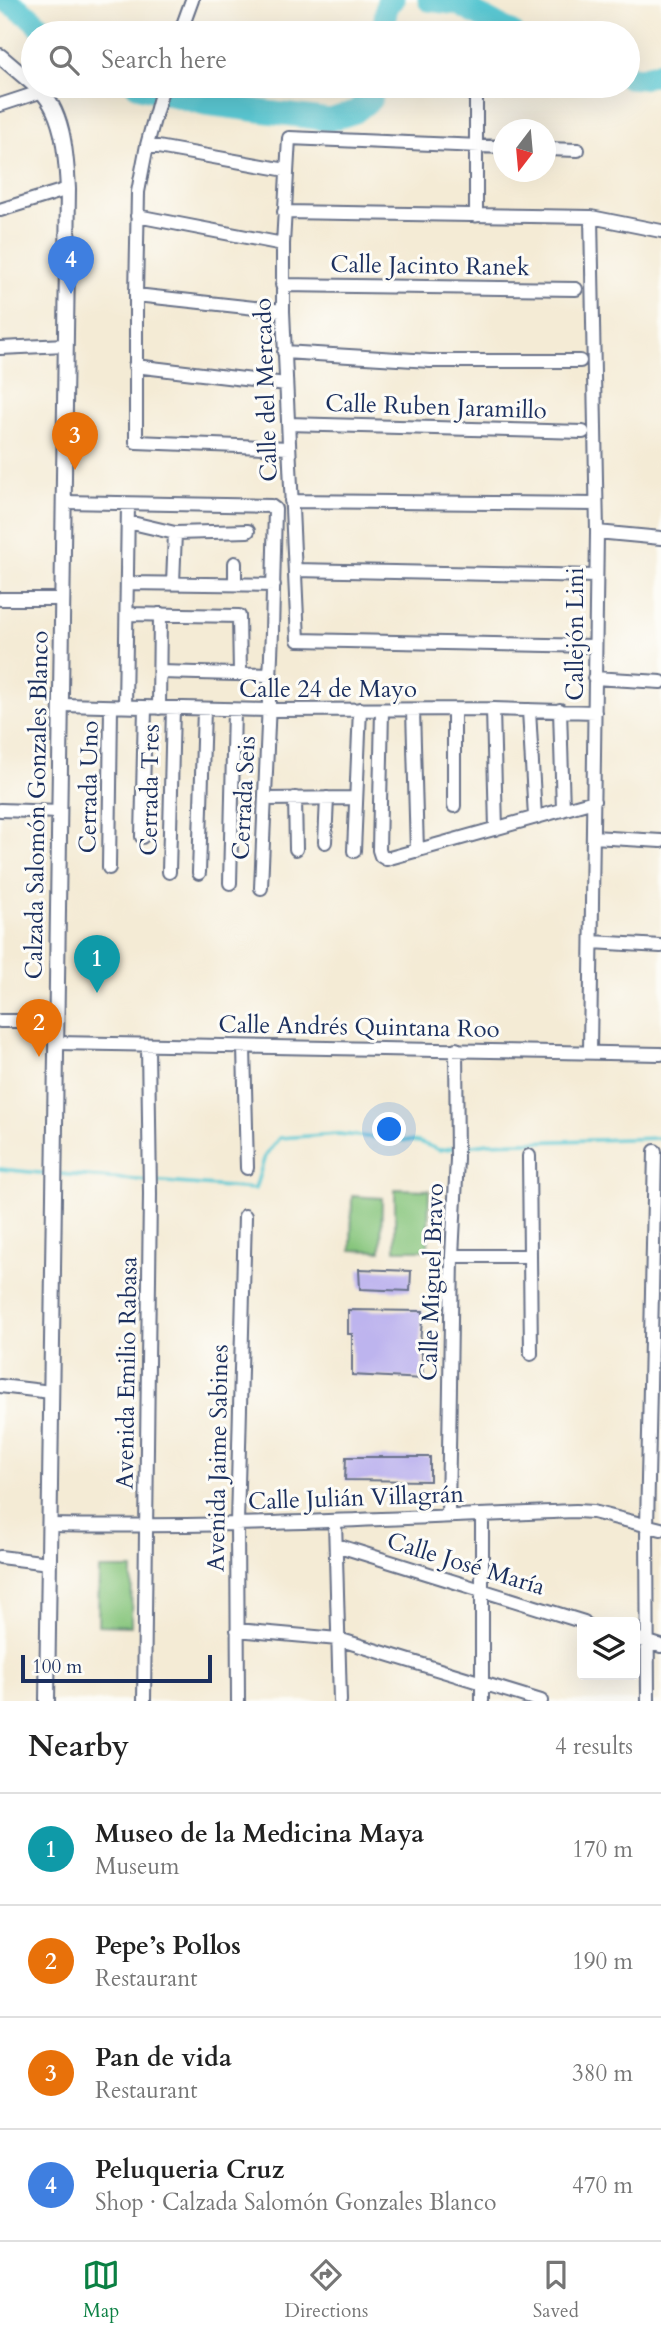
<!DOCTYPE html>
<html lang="en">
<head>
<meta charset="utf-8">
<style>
  :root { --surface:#fff; --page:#f6f6f6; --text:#222; --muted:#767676; --line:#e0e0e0; --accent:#0b8043 }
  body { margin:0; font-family:Cardo,serif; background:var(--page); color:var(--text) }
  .controls { position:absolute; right:21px; bottom:21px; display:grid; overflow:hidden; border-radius:7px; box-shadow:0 7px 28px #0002 }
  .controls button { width:63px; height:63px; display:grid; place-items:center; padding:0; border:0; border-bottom:2px solid var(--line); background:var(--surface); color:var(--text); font:35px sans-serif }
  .compass { position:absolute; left:493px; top:119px; width:63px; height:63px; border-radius:50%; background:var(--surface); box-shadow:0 7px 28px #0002; rotate:196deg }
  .scale { position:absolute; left:21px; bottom:18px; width:191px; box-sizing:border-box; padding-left:7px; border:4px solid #1b2f5e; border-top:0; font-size:19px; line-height:24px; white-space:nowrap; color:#1b2f5e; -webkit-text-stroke:5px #fdfcf7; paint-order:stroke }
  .you { position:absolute; left:390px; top:1130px; width:24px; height:24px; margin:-18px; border:5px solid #fff; border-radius:50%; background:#1a73e8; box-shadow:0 0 0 10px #1a73e833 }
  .badge { display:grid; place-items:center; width:46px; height:46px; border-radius:50%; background:var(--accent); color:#fff; font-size:23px; font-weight:700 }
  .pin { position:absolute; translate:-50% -58px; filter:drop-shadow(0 2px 4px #0008) }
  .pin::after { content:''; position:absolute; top:37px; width:24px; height:21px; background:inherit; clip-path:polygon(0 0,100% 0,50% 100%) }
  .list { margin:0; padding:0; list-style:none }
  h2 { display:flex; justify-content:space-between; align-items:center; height:91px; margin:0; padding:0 28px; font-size:30px }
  h2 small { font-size:23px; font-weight:400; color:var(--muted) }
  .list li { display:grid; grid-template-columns:46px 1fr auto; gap:21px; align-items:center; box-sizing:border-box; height:112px; padding:0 28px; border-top:2px solid var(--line) }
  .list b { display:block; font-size:26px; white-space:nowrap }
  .list p { margin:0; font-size:23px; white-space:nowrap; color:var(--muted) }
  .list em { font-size:23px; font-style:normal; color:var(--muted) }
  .icon { flex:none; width:38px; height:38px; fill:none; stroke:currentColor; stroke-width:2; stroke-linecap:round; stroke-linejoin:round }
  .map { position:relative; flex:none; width:661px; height:1701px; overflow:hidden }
  .search { position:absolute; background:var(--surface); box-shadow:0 7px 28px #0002; left:21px; right:21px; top:21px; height:77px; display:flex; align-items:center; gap:18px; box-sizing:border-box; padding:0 24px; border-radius:38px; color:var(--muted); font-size:26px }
  .sheet { height:539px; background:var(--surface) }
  nav { display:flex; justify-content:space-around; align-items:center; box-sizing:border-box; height:98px; border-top:2px solid var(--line); background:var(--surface); font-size:19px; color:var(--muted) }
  nav a { display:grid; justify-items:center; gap:4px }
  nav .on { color:var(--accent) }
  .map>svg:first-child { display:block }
</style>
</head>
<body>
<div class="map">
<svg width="661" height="1701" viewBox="0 0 661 1701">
  <rect width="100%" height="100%" fill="#fdfcf7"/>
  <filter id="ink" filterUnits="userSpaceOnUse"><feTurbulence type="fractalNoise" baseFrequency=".0143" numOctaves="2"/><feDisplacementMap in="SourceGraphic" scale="14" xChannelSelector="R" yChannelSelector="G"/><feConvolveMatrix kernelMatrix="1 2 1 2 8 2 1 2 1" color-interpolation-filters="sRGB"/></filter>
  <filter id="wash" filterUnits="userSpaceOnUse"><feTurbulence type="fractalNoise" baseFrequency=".00686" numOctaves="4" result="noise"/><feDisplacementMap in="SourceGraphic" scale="28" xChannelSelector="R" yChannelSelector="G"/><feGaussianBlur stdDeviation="1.57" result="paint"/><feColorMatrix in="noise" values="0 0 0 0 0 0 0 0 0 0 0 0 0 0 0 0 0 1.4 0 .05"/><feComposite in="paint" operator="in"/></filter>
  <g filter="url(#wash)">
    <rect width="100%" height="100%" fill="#f4ebd5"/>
    <path fill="#86c57c" stroke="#507a6d" stroke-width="2" d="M395,1189l34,1 -1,60h-33z
      M352,1196l30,2 -1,53 -30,-1z
      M99,1569h33l-1,57 -33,-1z"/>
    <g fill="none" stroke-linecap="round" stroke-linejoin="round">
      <path stroke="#5ac7d2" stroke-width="3.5" d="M0,1169l50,5
        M58,1174l197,15 10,-33 14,-18 59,-4 81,8 20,8 49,-7 173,-5"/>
      <path stroke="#5ac7d2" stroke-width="23" d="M5,0l24,16 19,17
        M429,0l29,4 54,29
        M383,33l4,-29 6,-4
        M628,77l13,1 20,-6
        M137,86l69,18 124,16 25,-8 16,-13 3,-13"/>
    </g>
    <g id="blocks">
      <path fill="#bdb4ee" d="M359,1269l52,2 -1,20 -50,-2z
        M348,1310l75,1 -4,41h3l1,27 -71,-4v-41h-4z
        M346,1457h84v24l-85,-1z"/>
    </g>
  </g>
  <g filter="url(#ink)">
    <use href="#blocks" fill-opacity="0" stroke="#677188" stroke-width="2"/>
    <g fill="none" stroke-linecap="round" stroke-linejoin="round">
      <defs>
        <path id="minor" d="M180,33l12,-33
          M163,86l-16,59 -9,47 -2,103v147l153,6
          M476,86v130
          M0,105l43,-14
          M147,145l139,25
          M504,147l-215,-9 -6,106v67l15,329 296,6
          M546,149l32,1
          M0,210l68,-21
          M284,212l307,5 70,14
          M137,216l146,28
          M282,285l294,4
          M136,295l147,16
          M0,348l66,-3
          M284,352l146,9h150
          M135,366l151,18
          M288,424l295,8
          M291,501l305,3
          M64,502l207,4 4,3 -3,123 -11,256
          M128,522l47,11 73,-2
          M597,532l64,6
          M235,563v21
          M295,570l301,6
          M127,583l147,2
          M173,583l2,-50
          M0,599h61
          M127,614l112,2 1,58
          M160,672l111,3
          M594,678l67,4
          M62,705l207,5 224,-1 102,3
          M125,707l3,-203
          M159,708l1,-94
          M493,709l3,120
          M382,710l-3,140 2,6 5,3 208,-58
          M413,710l4,141
          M454,710v96
          M529,710l6,107
          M560,710l3,100
          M295,798l1,51
          M265,799l91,-1
          M0,810l60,2
          M142,837l3,-129
          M593,837l68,4
          M325,842l2,-44
          M354,851l6,-142
          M109,868l2,-161
          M169,872l4,-164
          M199,873l5,-164
          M230,883l4,-173
          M592,942l69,4
          M0,1021h57
          M57,1043l604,11
          M244,1047l3,121
          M590,1051l7,-519 -6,-315
          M529,1156l2,198
          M452,1256h78
          M0,1386l51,6
          M448,1516l4,-260 5,-97 -1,-110
          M335,1521l5,180
          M49,1525c176,3 352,-7 527,-14l17,1 68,17
          M336,1545l248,77
          M0,1557l49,6
          M237,1630l101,9 203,62
          M635,1638l26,8
          M144,1701l6,-507 -2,-148
          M238,1701l-1,-178 8,-307
          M482,1701v-186
          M648,1701l-1,-174 8,-376"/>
        <path id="tertiary" d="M0,56l33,28
          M36,86c28,23 30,69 32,103l-21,1512"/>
      </defs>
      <use href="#minor" stroke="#677188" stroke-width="16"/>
      <use href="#tertiary" stroke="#677188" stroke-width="18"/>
      <use href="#minor" stroke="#fff" stroke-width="12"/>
      <use href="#tertiary" stroke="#fff" stroke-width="14"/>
    </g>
  </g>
  <g text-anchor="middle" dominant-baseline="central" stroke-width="6" stroke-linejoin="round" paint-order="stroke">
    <g font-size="24" fill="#1b2f5e" stroke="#fdfcf7">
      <text transform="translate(430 266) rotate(1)">Calle Jacinto Ranek</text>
      <text transform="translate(266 390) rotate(-92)">Calle del Mercado</text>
      <text transform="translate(436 407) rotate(2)">Calle Ruben Jaramillo</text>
      <text transform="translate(575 634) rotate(-90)">Callejón Lini</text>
      <text x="328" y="689">Calle 24 de Mayo</text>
      <text transform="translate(89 787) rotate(-89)">Cerrada Uno</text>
      <text transform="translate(150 790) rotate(-89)">Cerrada Tres</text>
      <text transform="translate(244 798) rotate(-87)">Cerrada Seis</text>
      <text transform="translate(37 805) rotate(-89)">Calzada Salomón Gonzales Blanco</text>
      <text transform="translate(359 1027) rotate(1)">Calle Andrés Quintana Roo</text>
      <text transform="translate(432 1282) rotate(-88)">Calle Miguel Bravo</text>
      <text transform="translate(127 1373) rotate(-89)">Avenida Emilio Rabasa</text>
      <text transform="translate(218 1458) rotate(-89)">Avenida Jaime Sabines</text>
      <text transform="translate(356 1498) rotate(-2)">Calle Julián Villagrán</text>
      <text transform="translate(466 1564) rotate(17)">Calle José María</text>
    </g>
  </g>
</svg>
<div class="controls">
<button><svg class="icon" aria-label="layers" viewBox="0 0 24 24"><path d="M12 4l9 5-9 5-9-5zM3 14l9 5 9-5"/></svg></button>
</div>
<svg class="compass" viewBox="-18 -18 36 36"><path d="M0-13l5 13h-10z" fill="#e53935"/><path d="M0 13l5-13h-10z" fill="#767676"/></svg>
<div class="scale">100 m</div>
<div class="you"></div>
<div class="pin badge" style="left:97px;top:993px;background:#0f9aa8">1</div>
<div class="pin badge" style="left:39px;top:1057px;background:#e8710a">2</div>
<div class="pin badge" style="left:75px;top:470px;background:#e8710a">3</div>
<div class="pin badge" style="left:71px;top:294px;background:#3f7fe0">4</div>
<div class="search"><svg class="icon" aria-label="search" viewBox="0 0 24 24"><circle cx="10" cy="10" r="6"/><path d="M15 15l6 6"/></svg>Search here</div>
</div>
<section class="sheet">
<h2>Nearby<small>4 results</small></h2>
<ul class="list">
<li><span class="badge" style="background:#0f9aa8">1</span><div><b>Museo de la Medicina Maya</b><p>Museum</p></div><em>170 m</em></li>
<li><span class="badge" style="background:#e8710a">2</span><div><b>Pepe’s Pollos</b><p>Restaurant</p></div><em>190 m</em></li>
<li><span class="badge" style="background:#e8710a">3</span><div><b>Pan de vida</b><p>Restaurant</p></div><em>380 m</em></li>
<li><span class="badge" style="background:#3f7fe0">4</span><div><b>Peluqueria Cruz</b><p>Shop · Calzada Salomón Gonzales Blanco</p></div><em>470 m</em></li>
</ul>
</section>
<nav>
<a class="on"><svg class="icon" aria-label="map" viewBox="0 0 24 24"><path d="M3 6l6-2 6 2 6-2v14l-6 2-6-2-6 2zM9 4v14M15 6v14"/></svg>Map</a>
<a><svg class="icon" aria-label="directions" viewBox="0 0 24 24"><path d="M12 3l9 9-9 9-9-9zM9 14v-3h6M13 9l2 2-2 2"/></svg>Directions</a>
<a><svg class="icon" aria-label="saved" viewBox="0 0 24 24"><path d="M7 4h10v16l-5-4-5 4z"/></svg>Saved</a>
</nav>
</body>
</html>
